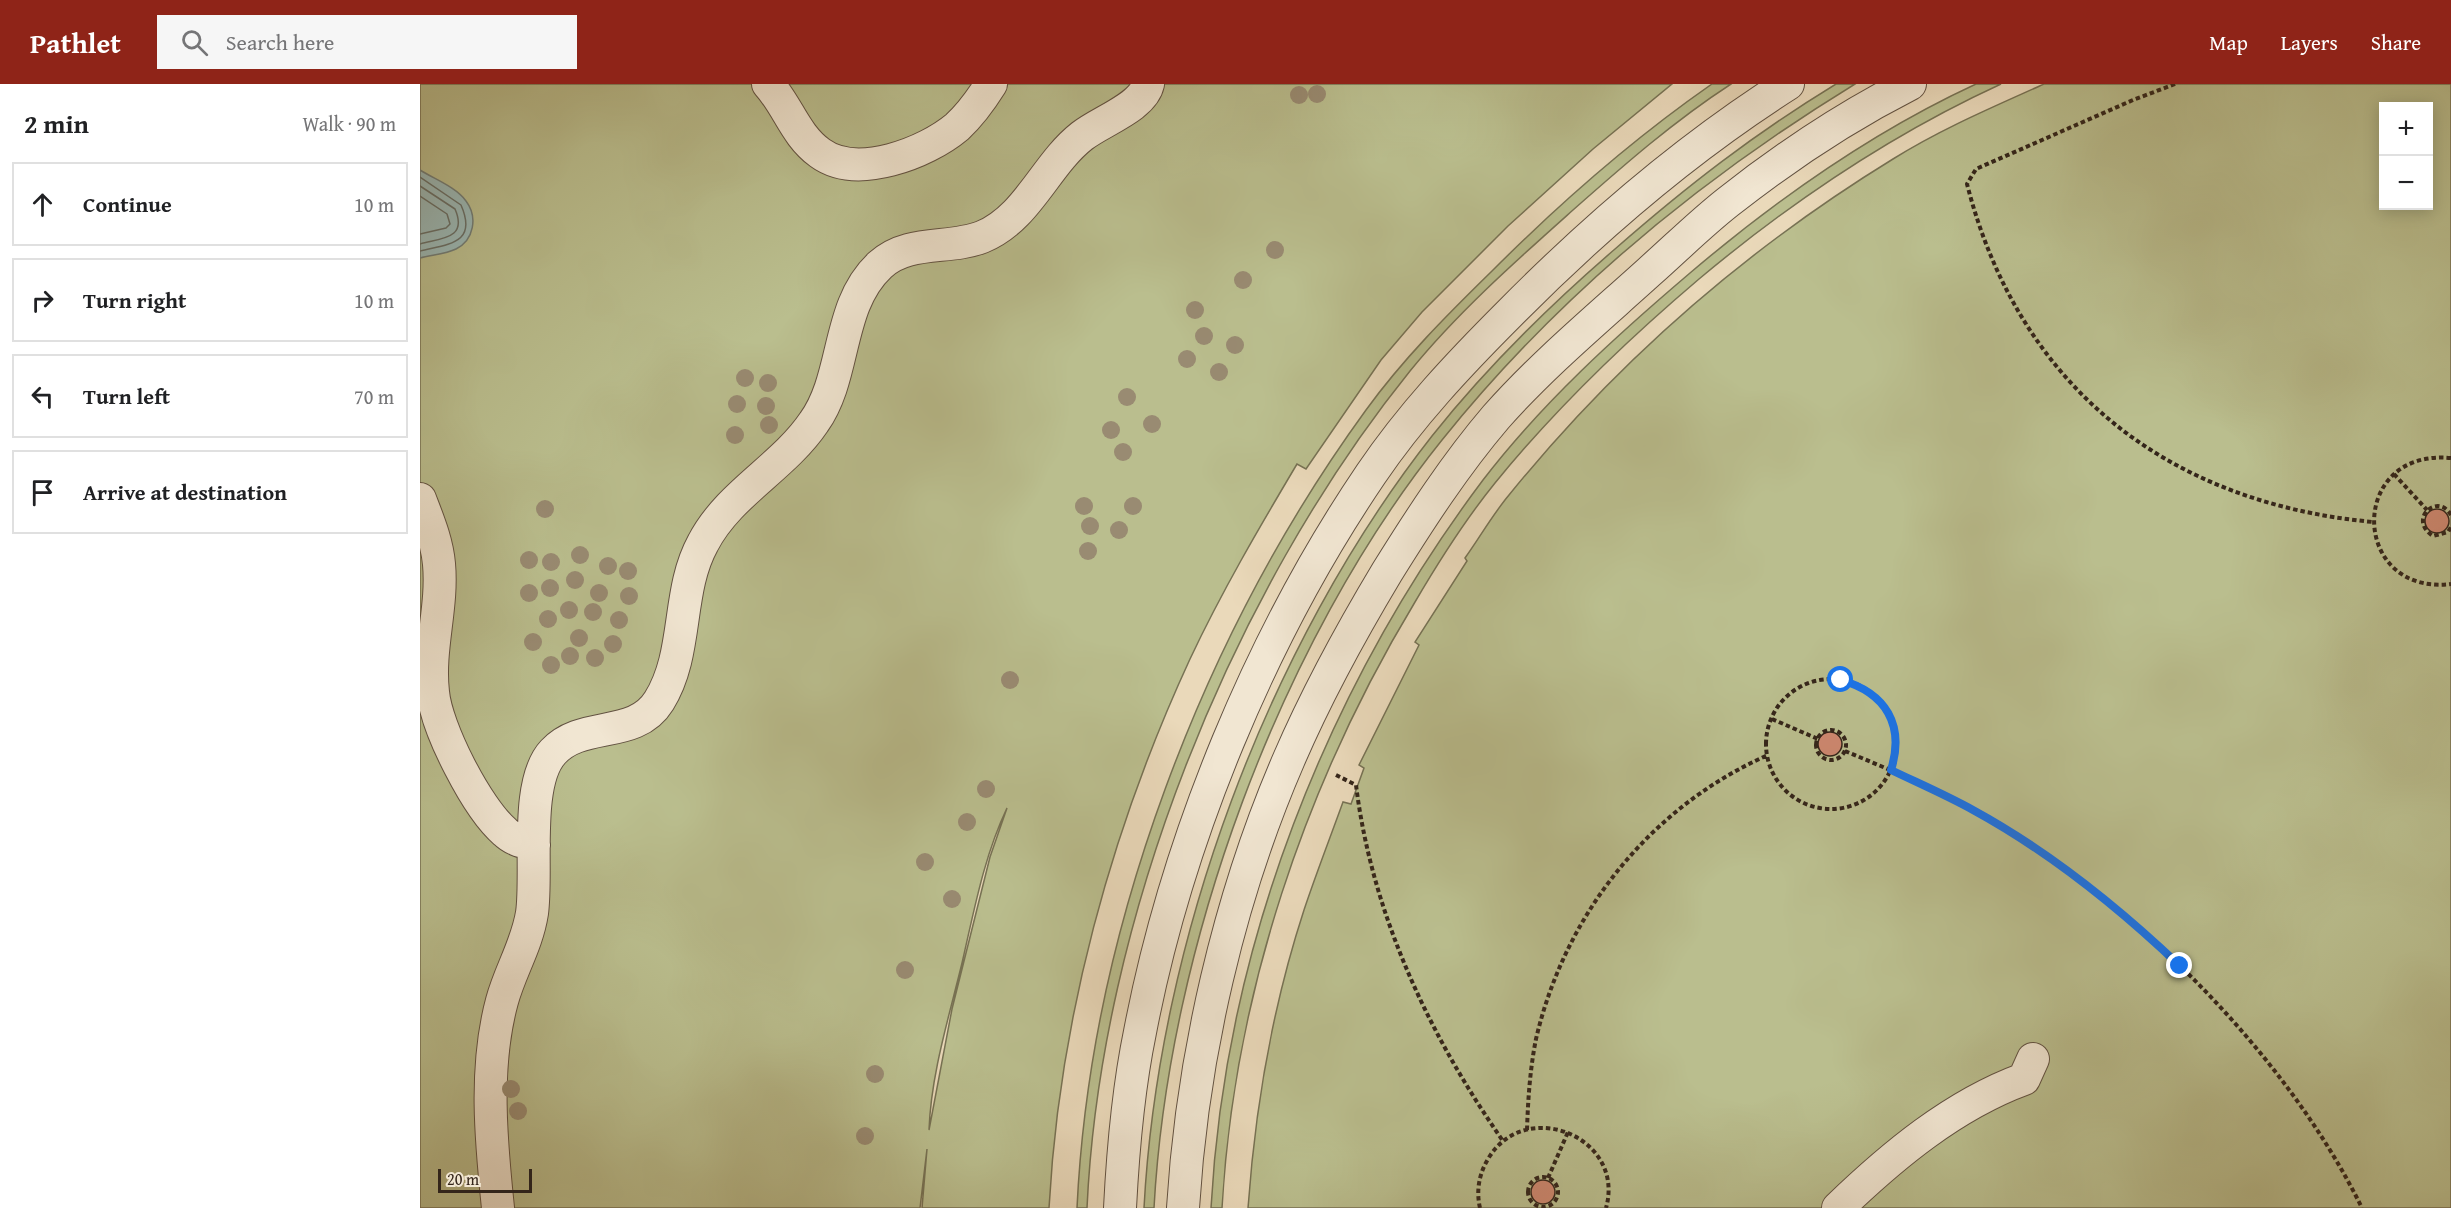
<!DOCTYPE html>
<html lang="en">
<head>
<meta charset="utf-8">
<style>
  :root { --surface:#fff; --page:#f6f6f6; --text:#202124; --muted:#757577; --line:#e0e0e0; --accent:#8f2418 }
  body { margin:0; font-family:"Gentium Book Plus",serif; background:var(--page); color:var(--text) }
  .controls { position:absolute; right:18px; top:18px; display:grid; overflow:hidden; border-radius:0px; box-shadow:0 3px 15px #0003 }
  .controls button { width:54px; height:54px; display:grid; place-items:center; padding:0; border:0; border-bottom:2px solid var(--line); background:var(--surface); color:var(--text); font:30px sans-serif }
  .scale { position:absolute; left:18px; bottom:15px; width:94px; box-sizing:border-box; padding-left:6px; border:3px solid #34251a; border-top:0; font-size:16px; line-height:21px; white-space:nowrap; color:#34251a; -webkit-text-stroke:4px #f1e6d2; paint-order:stroke }
  .stop { position:absolute; width:18px; height:18px; margin:-14px; border:4px solid #1a73e8; border-radius:50%; background:#fff }
  .stop.end { background:#1a73e8; border-color:#fff; box-shadow:0 2px 6px #0008 }
  .list { margin:0; padding:0; list-style:none }
  h2 { display:flex; justify-content:space-between; align-items:center; height:78px; margin:0; padding:0 24px; font-size:26px }
  h2 small { font-size:20px; font-weight:400; color:var(--muted) }
  .list li { display:grid; grid-template-columns:39px 1fr auto; gap:18px; align-items:center; box-sizing:border-box; height:84px; margin:0 12px 12px; padding:0 12px; border:2px solid var(--line); border-radius:0px }
  .list b { display:block; font-size:22px; white-space:nowrap }
  .list em { font-size:20px; font-style:normal; color:var(--muted) }
  .icon { flex:none; width:33px; height:33px; fill:none; stroke:currentColor; stroke-width:2; stroke-linecap:round; stroke-linejoin:round }
  .map { position:relative; flex:none; width:2031px; height:1124px; overflow:hidden }
  header { display:flex; align-items:center; gap:36px; box-sizing:border-box; height:84px; padding:0 30px; background:var(--accent); color:#fff }
  header strong { font-size:28px }
  nav { display:flex; gap:33px; margin-inline-start:auto; font-size:21px }
  .search { width:420px; height:54px; background:var(--page); display:flex; align-items:center; gap:15px; box-sizing:border-box; padding:0 21px; border-radius:0px; color:var(--muted); font-size:22px }
  main { display:flex }
  aside { flex:1; background:var(--surface) }
  .map>svg:first-child { display:block }
</style>
</head>
<body>
<header>
<strong>Pathlet</strong>
<div class="search"><svg class="icon" aria-label="search" viewBox="0 0 24 24"><circle cx="10" cy="10" r="6"/><path d="M15 15l6 6"/></svg>Search here</div>
<nav><a>Map</a><a>Layers</a><a>Share</a></nav>
</header>
<main>
<aside>
<h2>2 min<small>Walk · 90 m</small></h2>
<ul class="list">
<li><svg class="icon" aria-label="ahead" viewBox="0 0 24 24"><path d="M12 20V5M6 11l6-6 6 6"/></svg><div><b>Continue</b></div><em>10 m</em></li>
<li><svg class="icon" aria-label="right" viewBox="0 0 24 24"><path d="M7 20v-9h11M14 6l5 5-5 5"/></svg><div><b>Turn right</b></div><em>10 m</em></li>
<li><svg class="icon" aria-label="left" viewBox="0 0 24 24"><path d="M17 20v-9H6M10 6l-5 5 5 5"/></svg><div><b>Turn left</b></div><em>70 m</em></li>
<li><svg class="icon" aria-label="arrive" viewBox="0 0 24 24"><path d="M6 21V4h12l-3 4 3 4H6"/></svg><div><b>Arrive at destination</b></div></li>
</ul>
</aside>
<div class="map">
<svg width="2031" height="1124" viewBox="0 0 2031 1124">
  <rect width="100%" height="100%" fill="#ead9ba"/>
  <filter id="stains"><feTurbulence type="fractalNoise" baseFrequency=".00333" numOctaves="4"/><feColorMatrix values="0 0 0 0 .2 0 0 0 0 .09 0 0 0 0 .02 0 0 0 .5 -.17"/></filter>
  <radialGradient id="worn" r=".72"><stop offset=".6" stop-color="#630" stop-opacity="0"/><stop offset="1" stop-color="#630" stop-opacity=".3"/></radialGradient>
  <path fill="#babe8e" stroke="#777254" stroke-width="1.5" fill-rule="evenodd" d="M0,0h1252l-79,65 -85,77 -86,86 -41,48 -75,109 -9,-5c-38,64 -75,127 -107,195 -79,171 -131,361 -141,549h-127l5,-59 -7,59h-500zM587,724l-17,49 -38,152 -23,121c2,-56 20,-113 33,-167 12,-52 22,-107 45,-155z
    M1292,0h19c-57,37 -107,81 -158,126 -56,50 -115,102 -163,161 -180,223 -310,550 -323,837h-10c13,-278 126,-574 289,-798 37,-51 81,-95 126,-139 68,-68 141,-132 220,-187z
    M1416,0h19c-155,95 -299,214 -413,356 -163,203 -274,508 -288,768h-10c14,-266 123,-562 288,-772 54,-68 117,-130 183,-187 72,-63 139,-115 221,-165z
    M1556,0h25c-109,50 -210,118 -302,195 -73,62 -143,129 -204,204 -30,37 -56,78 -80,119 -110,182 -181,393 -193,606h-11c14,-261 115,-519 272,-728 59,-77 133,-144 207,-207 87,-74 182,-141 286,-189z
    M1624,0h407v1124h-1203c7,-99 25,-203 56,-298 12,-36 26,-72 39,-108l8,2 13,-36 -5,-3 60,-120 -4,-3 52,-81 -2,-3c15,-21 28,-44 44,-63 108,-133 239,-247 384,-336 48,-30 100,-52 151,-75zM1964,22h44v100h-44z"/>
  <path fill="#9ab9b7" stroke="#717e78" stroke-width="1.5" d="M0,86c14,9 36,17 46,31 12,16 8,39 -10,48 -10,5 -25,6 -36,9z"/>
  <g fill="none" stroke-linecap="round" stroke-linejoin="round">
    <path stroke="#676f68" stroke-width="1.5" d="M0,93l41,28c17,39 -13,39 -41,46
      M0,102l35,23c13,30 -14,29 -35,35
      M0,112l27,18 3,10 -4,4 -26,6"/>
  </g>
  <path fill="#cd876f" stroke="#34251a" stroke-width="1.5" d="M2005 437a12 12 0 1 1 24 0a12 12 0 1 1-24 0Z
    M1398 660a12 12 0 1 1 24 0a12 12 0 1 1-24 0Z
    M1111 1108a12 12 0 1 1 24 0a12 12 0 1 1-24 0Z"/>
  <g fill="none" stroke-linecap="round" stroke-linejoin="round">
    <defs>
      <path id="minor" d="M348,0c20,22 27,51 52,69 37,27 106,0 137,-26 14,-13 24,-27 34,-43
        M0,415c8,21 17,42 19,65 4,43 -11,85 -6,128 3,36 44,116 72,140 8,8 18,10 29,13
        M78,1124c-7,-67 -14,-141 4,-207 8,-30 25,-56 30,-88 6,-42 -8,-130 21,-161 29,-32 82,-12 106,-51 30,-48 17,-109 44,-158 26,-50 80,-75 111,-121 33,-46 22,-116 66,-157 28,-26 69,-15 102,-28 46,-19 63,-72 100,-101 19,-15 61,-29 66,-52
        M700,1124c3,-59 8,-118 20,-176 37,-193 121,-396 231,-558 40,-59 88,-110 138,-160 84,-85 178,-166 279,-230
        M763,1124c9,-150 46,-311 106,-449 28,-65 62,-127 98,-187 33,-53 68,-107 109,-155 46,-52 101,-98 153,-145 26,-23 51,-48 79,-70 57,-45 117,-85 182,-118
        M1418,1124c54,-52 115,-103 186,-129l9,-20"/>
    </defs>
    <use href="#minor" stroke="#625242" stroke-width="34"/>
    <path stroke="#34251a" stroke-width="4" stroke-dasharray="4.5 3" stroke-linecap="butt" d="M1755,0l-42,16 -157,69 -9,15c52,203 200,319 406,338
      M2031,374c-104,-10 -101,138 0,126
      M1974,390l33,36
      M2031,431c-13,-23 -44,4 -18,21l15,-4 3,-5
      M1346 660a65 65 0 1 1 130 0a65 65 0 1 1-130 0Z
      M1352,635l46,20
      M1396 661a15 15 0 1 1 30 0a15 15 0 1 1-30 0Z
      M1425,667c43,18 87,36 128,59 153,84 312,241 389,398
      M916,691l20,10c16,129 73,250 147,356
      M1107,1046c1,-31 3,-61 9,-91 29,-125 114,-232 232,-284
      M1108 1108a15 15 0 1 1 30 0a15 15 0 1 1-30 0Z
      M1128,1094l20,-46
      M1060,1124c-4,-17 -1,-34 8,-49 37,-63 138,-22 118,49"/>
    <use href="#minor" stroke="#f1e6d2" stroke-width="32"/>
  </g>
  <g fill="#998b72">
    <circle cx="897" cy="10" r="9"/>
    <circle cx="879" cy="11" r="9"/>
    <circle cx="855" cy="166" r="9"/>
    <circle cx="823" cy="196" r="9"/>
    <circle cx="775" cy="226" r="9"/>
    <circle cx="784" cy="252" r="9"/>
    <circle cx="815" cy="261" r="9"/>
    <circle cx="767" cy="275" r="9"/>
    <circle cx="799" cy="288" r="9"/>
    <circle cx="325" cy="294" r="9"/>
    <circle cx="348" cy="299" r="9"/>
    <circle cx="707" cy="313" r="9"/>
    <circle cx="317" cy="320" r="9"/>
    <circle cx="346" cy="322" r="9"/>
    <circle cx="732" cy="340" r="9"/>
    <circle cx="349" cy="341" r="9"/>
    <circle cx="691" cy="346" r="9"/>
    <circle cx="315" cy="351" r="9"/>
    <circle cx="703" cy="368" r="9"/>
    <circle cx="664" cy="422" r="9"/>
    <circle cx="713" cy="422" r="9"/>
    <circle cx="125" cy="425" r="9"/>
    <circle cx="670" cy="442" r="9"/>
    <circle cx="699" cy="446" r="9"/>
    <circle cx="668" cy="467" r="9"/>
    <circle cx="160" cy="471" r="9"/>
    <circle cx="109" cy="476" r="9"/>
    <circle cx="131" cy="478" r="9"/>
    <circle cx="188" cy="482" r="9"/>
    <circle cx="208" cy="487" r="9"/>
    <circle cx="155" cy="496" r="9"/>
    <circle cx="130" cy="504" r="9"/>
    <circle cx="109" cy="509" r="9"/>
    <circle cx="179" cy="509" r="9"/>
    <circle cx="209" cy="512" r="9"/>
    <circle cx="149" cy="526" r="9"/>
    <circle cx="173" cy="528" r="9"/>
    <circle cx="128" cy="535" r="9"/>
    <circle cx="199" cy="536" r="9"/>
    <circle cx="159" cy="554" r="9"/>
    <circle cx="113" cy="558" r="9"/>
    <circle cx="193" cy="560" r="9"/>
    <circle cx="150" cy="572" r="9"/>
    <circle cx="175" cy="574" r="9"/>
    <circle cx="131" cy="581" r="9"/>
    <circle cx="590" cy="596" r="9"/>
    <circle cx="566" cy="705" r="9"/>
    <circle cx="547" cy="738" r="9"/>
    <circle cx="505" cy="778" r="9"/>
    <circle cx="532" cy="815" r="9"/>
    <circle cx="485" cy="886" r="9"/>
    <circle cx="455" cy="990" r="9"/>
    <circle cx="91" cy="1005" r="9"/>
    <circle cx="98" cy="1027" r="9"/>
    <circle cx="445" cy="1052" r="9"/>
  </g>
  <g fill="none" stroke-linecap="round" stroke-linejoin="round">
    <path stroke="#1a73e8" stroke-width="8" d="M1421,596c45,13 64,45 50,90 27,13 55,25 82,40 77,42 144,96 207,156"/>
  </g>
  <rect width="100%" height="100%" filter="url(#stains)"/>
  <rect width="100%" height="100%" fill="url(#worn)"/>
</svg>
<div class="controls">
<button>+</button>
<button>−</button>
</div>
<div class="scale">20 m</div>
<div class="stop" style="left:1421px;top:596px"></div>
<div class="stop end" style="left:1760px;top:882px"></div>
</div>
</main>
</body>
</html>
